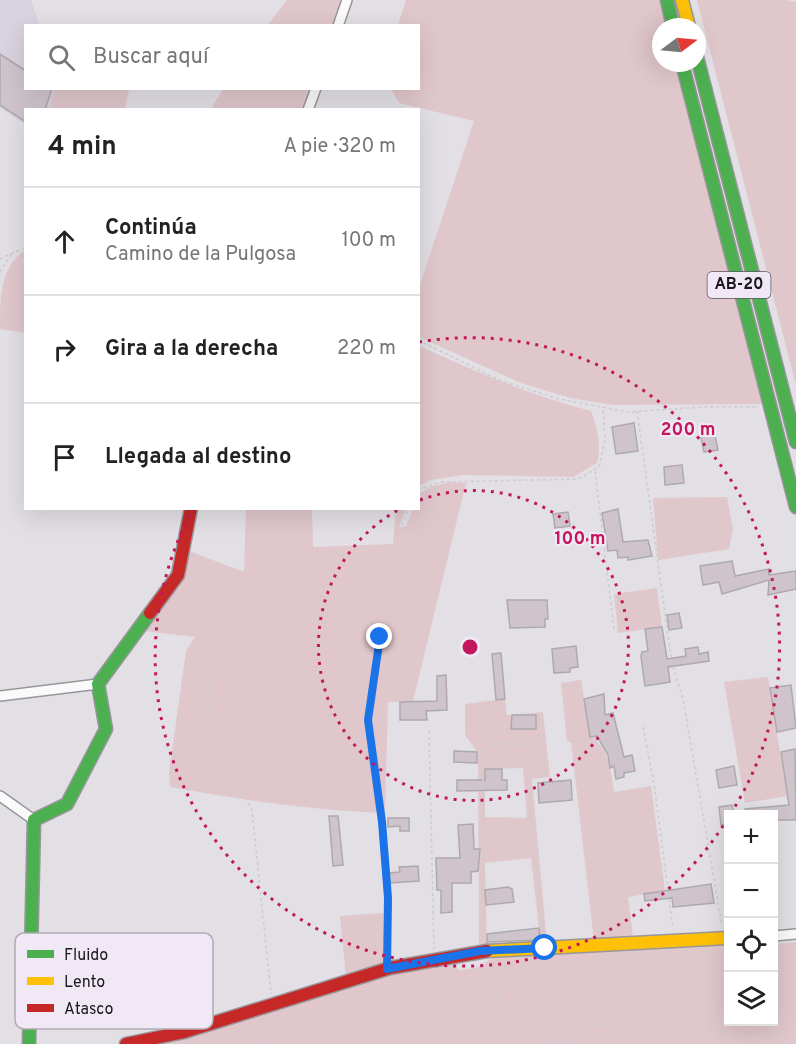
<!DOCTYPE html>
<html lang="es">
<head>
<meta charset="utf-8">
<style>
  :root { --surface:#fff; --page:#f6f6f6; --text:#222; --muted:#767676; --line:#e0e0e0 }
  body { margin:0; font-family:Overpass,sans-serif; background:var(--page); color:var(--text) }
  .controls { position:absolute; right:18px; bottom:18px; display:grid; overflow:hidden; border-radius:0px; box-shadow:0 6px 24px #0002 }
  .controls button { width:54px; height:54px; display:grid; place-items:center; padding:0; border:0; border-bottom:2px solid var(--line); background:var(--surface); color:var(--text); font:30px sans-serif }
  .compass { position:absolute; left:652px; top:18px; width:54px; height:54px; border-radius:50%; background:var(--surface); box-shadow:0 6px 24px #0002; rotate:74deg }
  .stop { position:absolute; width:18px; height:18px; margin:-14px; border:4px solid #1a73e8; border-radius:50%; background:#fff }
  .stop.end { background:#1a73e8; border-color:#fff; box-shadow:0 2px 6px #0008 }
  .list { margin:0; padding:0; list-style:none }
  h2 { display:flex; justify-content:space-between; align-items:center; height:78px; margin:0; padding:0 24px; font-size:26px }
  h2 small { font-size:20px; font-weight:400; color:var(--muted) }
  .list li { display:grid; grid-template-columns:39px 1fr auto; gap:18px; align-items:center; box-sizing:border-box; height:108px; padding:0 24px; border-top:2px solid var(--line) }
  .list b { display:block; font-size:22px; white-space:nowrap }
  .list p { margin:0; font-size:20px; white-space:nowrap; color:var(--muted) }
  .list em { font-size:20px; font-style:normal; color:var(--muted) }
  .icon { flex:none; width:33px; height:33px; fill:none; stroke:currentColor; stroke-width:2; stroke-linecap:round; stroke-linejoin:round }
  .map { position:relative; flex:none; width:796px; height:1044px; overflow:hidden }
  .search { position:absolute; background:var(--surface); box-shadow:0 6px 24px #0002; left:24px; top:24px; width:396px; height:66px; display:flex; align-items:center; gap:15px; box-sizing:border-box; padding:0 21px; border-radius:0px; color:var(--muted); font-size:22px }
  .panel { position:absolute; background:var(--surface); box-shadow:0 6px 24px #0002; left:24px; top:108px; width:396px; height:402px; border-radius:0px }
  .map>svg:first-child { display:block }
</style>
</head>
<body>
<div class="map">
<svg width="796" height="1044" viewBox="0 0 796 1044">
  <rect width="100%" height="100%" fill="#e2dfe5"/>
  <path fill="#d9d2df" d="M0,0h31l8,25 -13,1v62l28,1 -4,20 -24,1 -1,15 -25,-17z"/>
  <path fill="#e0c7cc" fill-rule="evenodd" d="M287,0h57l-9,25 -68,1z
    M406,0h256l6,27h-7v36h16l87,341 -151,1 -43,-7 -49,-15 -102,-46v-49l55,-167 -75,-18 -8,-14 27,-1v-62l-20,-1z
    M697,0h90l9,2v383z
    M54,89l1,-1 74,1 -4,20h-75z
    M223,89h90l-8,20 -95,1z
    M25,250v83l-25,-4c0,-32 0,-61 25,-79z
    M419,346c56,25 112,50 172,65 6,16 11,35 6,52l-24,14 -110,-2 -32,5 -12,6z
    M451,482l15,1 -53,218 -25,1 -3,111c-73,-3 -143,-13 -215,-26l-1,-15 17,-121 9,-14 -51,-6 45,-80 55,21 2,-63h66l1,38 80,-3 3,-35h10l-7,18 7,-1 7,-17 5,-1 1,-14 11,-7z
    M727,497l6,32 -4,20 -71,11 -5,-62z
    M657,588l5,39 -44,6 -4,-39z
    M768,677l19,119 -42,7 -21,-121z
    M581,680l9,55c20,16 20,33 24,57l37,-6 14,105 -37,6 5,40 -39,4 -23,-199h-4l-6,-59z
    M505,699l2,16 36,-3 7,65 -18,2 15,164 -6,2 -10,-87 -46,5 2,85 -8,-4 -1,-191 -13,-18v-31zM523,768l4,50 -42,-1v-48z
    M383,913l2,49 -39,16 -6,-62z
    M796,942v102h-658l287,-81 22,1 13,6 16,-2 24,-14 228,-8v76h46v-78z"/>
  <path fill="#cfc4cc" stroke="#ada9ad" stroke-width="1.5" d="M0,54l26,17v17h26l-7,22h-19v12l-26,-17z
    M634,423l4,28 -22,3 -4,-27z
    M714,431l4,19 -14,2 -4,-19z
    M682,465l2,18 -19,2 -1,-18z
    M618,509l5,33 25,-2 4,16 -24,4v-3l-10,1 -1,-8 -9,1 -6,-38z
    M568,512l2,14 -15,2 -2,-14z
    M732,561l3,15 34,-7v6l27,-4v18l-28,6 1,-15 -47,14 -3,-12 -16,3 -3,-19z
    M507,600h40l1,19h-3v8l-35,1z
    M679,613l3,15 -13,2 -2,-15z
    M662,627l5,32 19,-3 -1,-7 13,-2 1,7 9,-2 1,9 -41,6 2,15 -25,4 -4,-30 1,-4 6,-1 -3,-22z
    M576,646l2,21 -8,1v4l-16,1 -2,-24z
    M501,653l4,46 -9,1 -4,-46z
    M446,675l1,35 -21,1 1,9h-27v-18l37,-1v-25z
    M791,685l5,43 -19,4 -7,-44z
    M604,694l1,21 8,-2 11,44 8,-2 3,16 -11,2v4l-8,2 -2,-13 -4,2 -2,-13 -11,-19 -7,1 -6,-38z
    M512,715h24v14h-25z
    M795,749l1,71h-22v-6h-29v-5l44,-4 -8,-53z
    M454,751l23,1v11l-23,-1z
    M734,766l3,19 -18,3 -3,-18z
    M485,769h17v11h5v10l-50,1v-11h28z
    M571,780l1,20 -33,3 -1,-20z
    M732,805l2,9h-5v10l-8,1 -2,-18z
    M329,816h9l5,49 -10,1z
    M388,818h21v13h-9v-5l-12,1z
    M473,824l1,25h6l-2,22 -7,1v11h-19v29l-11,1v-23h-4l-1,-32h24l-2,-33z
    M418,866l1,15 -29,2 -1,-10 11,-1 -1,-5z
    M711,884l3,19 -41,4 -1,-9 -27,3 -1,-7z
    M508,887l4,2 2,13 -28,3 -1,-15z
    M539,928l1,12 -53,2v-8z"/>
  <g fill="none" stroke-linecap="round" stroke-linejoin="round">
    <defs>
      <path id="street" d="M338,26l9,-26
        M308,110l8,-22
        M0,696l98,-12
        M0,796l34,24
        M774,936l22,-2"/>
      <path id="fast" d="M667,0l6,27
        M697,57l99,385
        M682,63l114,444
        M29,1044l5,-224 33,-16 39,-75 -8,-45 52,-71"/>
      <path id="slow" d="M682,0l7,27
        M487,951l241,-13"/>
      <path id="jam" d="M150,613l28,-38 13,-67
        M126,1044l58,-12 206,-64 97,-17"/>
    </defs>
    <use href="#street" stroke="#98969b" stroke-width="12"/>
    <use href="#fast" stroke="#98969b" stroke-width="15"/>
    <use href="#slow" stroke="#98969b" stroke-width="15"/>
    <use href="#jam" stroke="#98969b" stroke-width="15"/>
    <path stroke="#cccbcd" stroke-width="1.5" stroke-dasharray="3 3" stroke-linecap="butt" d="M698,36l3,10
      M0,259l26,-12
      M0,272l12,-19
      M418,340l81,40 60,19 69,13 75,-5h54
      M637,411l35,253 11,35 39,227
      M595,471l19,158
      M418,490l23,-8 137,-3 21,-12 6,-27 -2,-32
      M402,525l7,-17
      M193,563l8,14 9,52 -2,82 10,35 34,64 19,184
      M380,637l-12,83 14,102 6,76 -1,60
      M643,727l11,57 19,145
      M429,731l5,218
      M508,744l33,-10
      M483,938v-188c8,-10 53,-7 61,3v20h-10l-7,5 17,160
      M708,950l16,94
      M490,963l9,33 55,46 7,2
      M499,997l17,47
      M259,1044l14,-18v-9
      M565,1044l23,-15 32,-10 28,-24 18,-20 10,-22"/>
    <use href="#street" stroke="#fbfafb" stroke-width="9"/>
    <use href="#fast" stroke="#4caf50" stroke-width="12"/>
    <use href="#slow" stroke="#ffc107" stroke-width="12"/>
    <use href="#jam" stroke="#c62828" stroke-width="12"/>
  </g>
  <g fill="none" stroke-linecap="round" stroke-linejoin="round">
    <path stroke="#1a73e8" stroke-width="8" d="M380,637l-12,83 14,102 6,76 -1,71 93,-18 65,-3"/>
  </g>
  <g fill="none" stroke="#c2185b" stroke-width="3" stroke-dasharray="3 6">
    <path d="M420 500A155 155 0 1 1 400 509"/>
    <path d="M728 818A309 309 0 0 1 193 509M419 342A309 309 0 0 1 731 813"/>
  </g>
  <g text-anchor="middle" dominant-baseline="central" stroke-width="4.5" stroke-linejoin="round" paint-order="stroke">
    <rect fill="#f0e9f5" stroke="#5a565d" stroke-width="1.5" x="707.5" y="272" width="63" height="26" rx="4.5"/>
    <g font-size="16" font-weight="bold" fill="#1a171c">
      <text x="739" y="285">AB-20</text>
    </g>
  </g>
  <rect x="15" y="933" width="198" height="96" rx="9" fill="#f0e9f5" stroke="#b0aab4" stroke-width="1.5"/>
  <rect x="27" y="950" width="27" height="8" fill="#4caf50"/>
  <rect x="27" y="977" width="27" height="8" fill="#ffc107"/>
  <rect x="27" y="1004" width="27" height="8" fill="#c62828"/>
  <g font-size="16" fill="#1a171c">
    <text x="64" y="960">Fluido</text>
    <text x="64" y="987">Lento</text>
    <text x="64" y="1014">Atasco</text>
  </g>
  <circle cx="470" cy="647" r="9" fill="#c2185b" stroke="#f0e9f5" stroke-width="3"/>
  <g font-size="18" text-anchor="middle" font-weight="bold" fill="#c2185b" stroke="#f0e9f5" stroke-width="4.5" stroke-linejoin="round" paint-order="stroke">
    <text x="688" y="435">200 m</text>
    <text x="580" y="544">100 m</text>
  </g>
</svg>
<div class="controls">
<button>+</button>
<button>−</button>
<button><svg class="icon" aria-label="locate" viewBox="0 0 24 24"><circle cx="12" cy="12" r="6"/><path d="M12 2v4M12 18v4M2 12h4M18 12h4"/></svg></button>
<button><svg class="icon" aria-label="layers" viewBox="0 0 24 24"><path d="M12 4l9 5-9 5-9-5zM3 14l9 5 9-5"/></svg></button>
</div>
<svg class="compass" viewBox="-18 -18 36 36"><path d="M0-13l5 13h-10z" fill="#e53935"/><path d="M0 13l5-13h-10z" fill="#767676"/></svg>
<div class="stop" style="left:545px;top:948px"></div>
<div class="stop end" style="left:380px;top:637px"></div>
<div class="search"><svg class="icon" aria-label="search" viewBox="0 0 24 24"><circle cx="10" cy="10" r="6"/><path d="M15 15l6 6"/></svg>Buscar aquí</div>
<section class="panel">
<h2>4 min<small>A pie · 320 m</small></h2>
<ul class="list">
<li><svg class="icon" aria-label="ahead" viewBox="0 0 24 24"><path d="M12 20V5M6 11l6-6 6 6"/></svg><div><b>Continúa</b><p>Camino de la Pulgosa</p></div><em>100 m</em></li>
<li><svg class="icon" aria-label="right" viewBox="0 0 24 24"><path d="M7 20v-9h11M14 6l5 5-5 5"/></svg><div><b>Gira a la derecha</b></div><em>220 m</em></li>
<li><svg class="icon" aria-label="arrive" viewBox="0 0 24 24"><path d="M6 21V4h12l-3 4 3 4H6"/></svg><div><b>Llegada al destino</b></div></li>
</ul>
</section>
</div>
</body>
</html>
